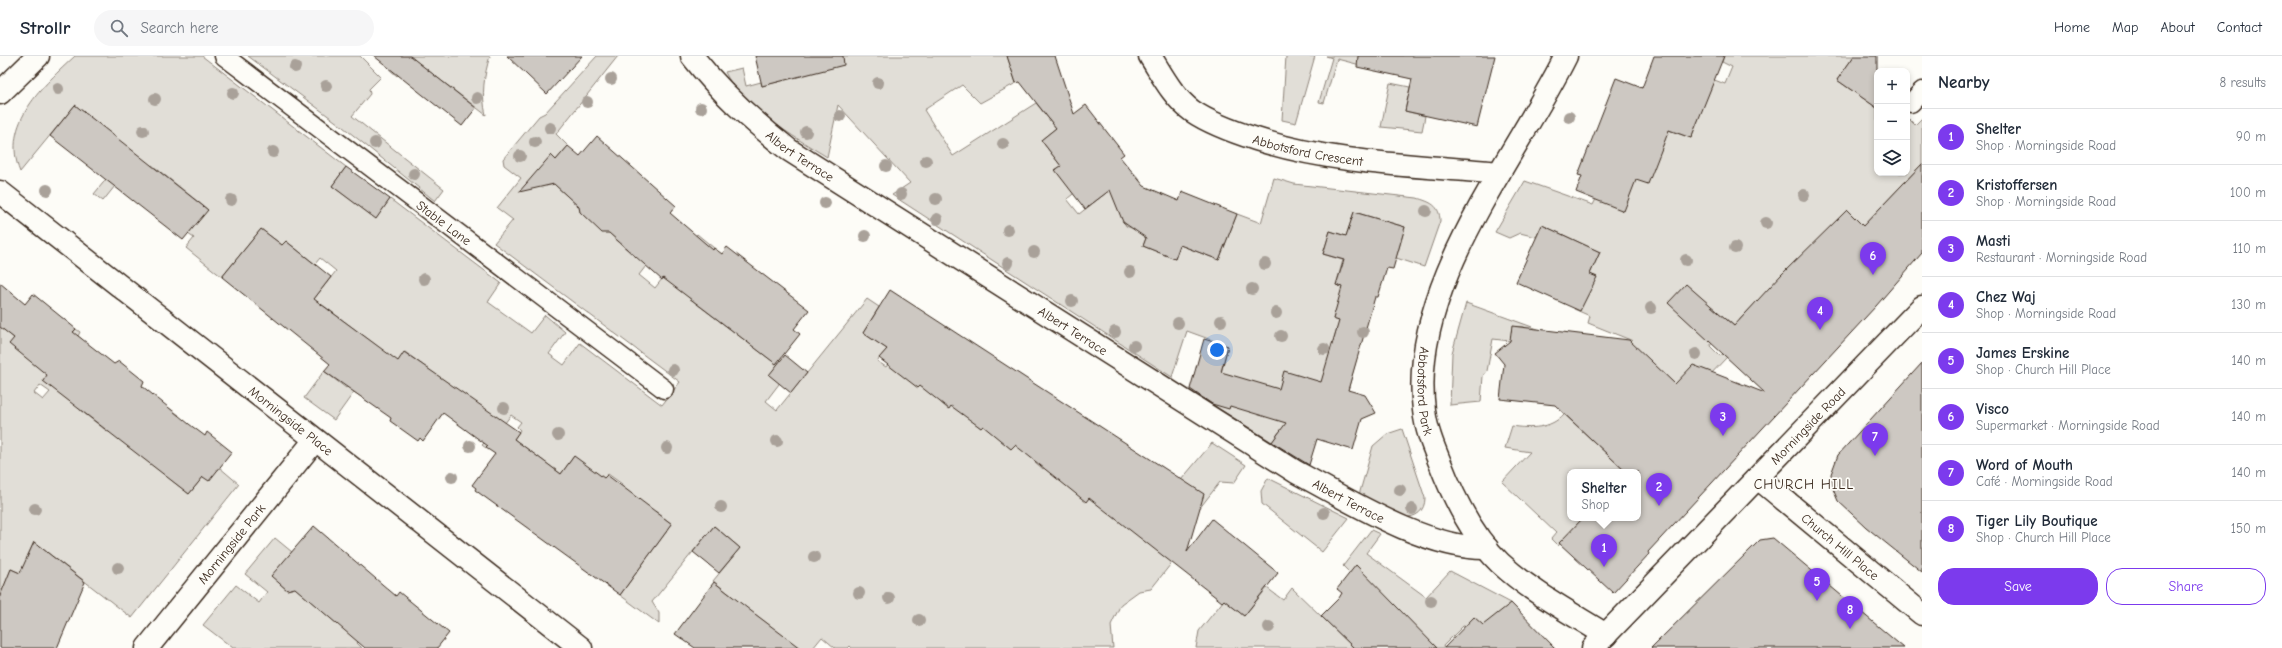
<!DOCTYPE html>
<html lang="en">
<head>
<meta charset="utf-8">
<style>
  :root { --surface:#fff; --page:#f6f6f7; --text:#1f2937; --muted:#747a83; --line:#e0e1e3; --accent:#7c3aed }
  body { margin:0; font-family:"Comic Neue",sans-serif; background:var(--page); color:var(--text) }
  .controls { position:absolute; right:12px; top:12px; display:grid; overflow:hidden; border-radius:8px; box-shadow:0 2px 6px #0003 }
  .controls button { width:36px; height:36px; display:grid; place-items:center; padding:0; border:0; border-bottom:1px solid var(--line); background:var(--surface); color:var(--text); font:20px sans-serif }
  .you { position:absolute; left:1217px; top:294px; width:14px; height:14px; margin:-10px; border:3px solid #fff; border-radius:50%; background:#1a73e8; box-shadow:0 0 0 6px #1a73e833 }
  .badge { display:grid; place-items:center; width:26px; height:26px; border-radius:50%; background:var(--accent); color:#fff; font-size:13px; font-weight:700 }
  .pin { position:absolute; translate:-50% -33px; filter:drop-shadow(0 1px 2px #0008) }
  .pin::after { content:''; position:absolute; top:21px; width:14px; height:12px; background:inherit; clip-path:polygon(0 0,100% 0,50% 100%) }
  .popup { position:absolute; left:1567px; top:413px; width:74px; height:52px; box-sizing:border-box; display:grid; place-content:center; border-radius:8px; background:var(--surface); filter:drop-shadow(0 1px 3px #0005); font-size:13px; white-space:nowrap; color:var(--muted) }
  .popup b { font-size:15px; color:var(--text) }
  .popup::after { content:''; position:absolute; left:50%; top:100%; margin-left:-8px; border:8px solid transparent; border-top-color:var(--surface) }
  .list { margin:0; padding:0; list-style:none }
  h2 { display:flex; justify-content:space-between; align-items:center; height:52px; margin:0; padding:0 16px; font-size:17px }
  h2 small { font-size:13px; font-weight:400; color:var(--muted) }
  .list li { display:grid; grid-template-columns:26px 1fr auto; gap:12px; align-items:center; box-sizing:border-box; height:56px; padding:0 16px; border-top:1px solid var(--line) }
  .list b { display:block; font-size:15px; white-space:nowrap }
  .list p { margin:0; font-size:13px; white-space:nowrap; color:var(--muted) }
  .list em { font-size:13px; font-style:normal; color:var(--muted) }
  .actions { display:flex; gap:8px; padding:12px 16px }
  .actions a { flex:1; padding:9px 0; border:1px solid var(--accent); border-radius:16px; text-align:center; font-size:14px; color:var(--accent) }
  .actions .main { background:var(--accent); color:#fff }
  .icon { flex:none; width:22px; height:22px; fill:none; stroke:currentColor; stroke-width:2; stroke-linecap:round; stroke-linejoin:round }
  .map { position:relative; flex:none; width:1922px; height:592px; overflow:hidden }
  header { display:flex; align-items:center; gap:24px; box-sizing:border-box; height:56px; padding:0 20px; background:var(--surface); border-bottom:1px solid var(--line) }
  header strong { font-size:19px }
  nav { display:flex; gap:22px; margin-inline-start:auto; font-size:14px }
  .search { width:280px; height:36px; background:var(--page); display:flex; align-items:center; gap:10px; box-sizing:border-box; padding:0 14px; border-radius:22px; color:var(--muted); font-size:15px }
  main { display:flex }
  aside { flex:1; background:var(--surface) }
  .map>svg:first-child { display:block }
</style>
</head>
<body>
<header>
<strong>Strollr</strong>
<div class="search"><svg class="icon" aria-label="search" viewBox="0 0 24 24"><circle cx="10" cy="10" r="6"/><path d="M15 15l6 6"/></svg>Search here</div>
<nav><a>Home</a><a>Map</a><a>About</a><a>Contact</a></nav>
</header>
<main>
<div class="map">
<svg width="1922" height="592" viewBox="0 0 1922 592">
  <rect width="100%" height="100%" fill="#fdfcf7"/>
  <filter id="ink" filterUnits="userSpaceOnUse"><feTurbulence type="fractalNoise" baseFrequency=".025" numOctaves="2"/><feDisplacementMap in="SourceGraphic" scale="8" xChannelSelector="R" yChannelSelector="G"/><feConvolveMatrix kernelMatrix="1 2 1 2 8 2 1 2 1" color-interpolation-filters="sRGB"/></filter>
  <g filter="url(#ink)">
    <path fill="#e1ded7" stroke="#8e847a" fill-rule="evenodd" d="M75,0h127l144,111 -14,19 44,32 14,-19 111,84 -13,19 43,31 14,-18 20,17 -16,22 15,11 16,-22 82,62 18,-23 -186,-139 19,-23 -16,-12 24,-30 -17,-13 -1,-6 36,-43 6,-3 52,-57h21l-62,78 12,12 -12,14 -5,-5 -14,23 9,8 8,-2 25,23 1,5 12,11 17,10 24,22 47,-33 -41,53 16,13 42,-54 17,14 -9,12 8,6 -24,32 82,62 2,-2 6,5v21l-13,17 11,9 90,-111 12,8 -16,26 24,16 -10,12 9,6 10,-13 32,21 12,27 8,7 11,-13 13,25 9,7 10,-12 12,26 8,7 12,-12 21,14 -9,11 8,7 10,-13 33,45 13,-15 75,74 -23,29 -12,2 -18,13 -10,21 2,23h-261l-2,-2 -2,2h-13l-13,-11 -9,11h-39l9,-12 -27,-21 -35,-3 11,-16 -19,-15 27,-33 -26,-22 -62,76 7,11v11l-39,-29 52,-71 -17,-13 -19,25 -20,-43 6,-9 -14,-10 -21,26 -13,-44 -13,18 -47,-35 6,-9 -3,-3 4,-5 -10,-7 -25,33 -4,-3 2,-2 -26,-52 -53,-39 -36,50 -15,-10 -20,28 -30,-22 20,-27 22,17 31,-42 -53,-40 -14,-2 26,-33 -16,-13 -5,6 -29,-23 -4,4 -21,-16 -39,48 -36,-29 8,-10 -6,-4 19,-25 -55,-44 -25,30 -12,-9 -12,15 -9,-7 36,-44 -55,-45 -55,67c-20,-49 24,-87 55,-116z
      M248,0h112l21,21 -12,12 1,5 -18,22 92,73 -9,12 -92,-74z
      M400,0h90c-6,19 -9,39 -4,59l-74,-57 -15,18 -8,-7z
      M810,0h197l9,27 -36,20 -18,-18 -38,25 29,46 83,-53 20,25 -15,12 20,26 -6,4 24,19 -12,10 12,15 54,-42 7,8 -18,38 4,8 8,3 22,-16 -13,33 32,13 5,-14 39,15 18,-46 24,9 13,-45 20,6 123,14c13,4 23,7 23,23l-16,46 -34,-11 7,-1 8,-28 -51,-15 -8,24 -16,-5 -7,23 20,6 -7,25 34,10 -32,9 -5,15 28,8 -2,7 -22,-6 -8,26 27,7 -8,29 -43,38 -26,4 -7,10 -59,-37 15,-59 -41,-15 -15,46 -280,-182 18,-12 -72,-78 -11,52c-31,-19 -87,-51 -102,-85l17,-4 4,18 15,-4 1,4 52,-14z
      M1286,0h29l-19,67 -14,-3z
      M1326,0h77l-27,13 -39,-10 -13,44 -5,-1 13,-44z
      M1724,0h130l-17,24 40,28v65h30v-56l8,8 7,-7v46l-59,62 -16,-16 -107,109 -3,9 -51,-43 26,58 -2,3 10,10 3,-2 4,3 -38,40v-6l-11,-10 -3,3 -44,-41 2,-2 -45,-18 2,-7 -16,-7 12,-26 11,-6 -7,-3 10,-22 -58,-27 -6,12 -16,-4 -11,5 -14,-6 30,-51 68,24 3,-6 40,-19 25,-30 4,-10 -8,-14 34,12 8,-20 -62,-24 3,-7 12,5 28,-25 45,17 7,-17 -10,-5z
      M1390,27l20,4 -5,24 20,5 -3,15 -41,-4z
      M1466,247l113,41 -55,-17 -12,-1 -2,15 -17,-2 -6,32 -4,5 -2,26 -31,3 2,-52z
      M0,271l14,11 49,7 13,-16 4,3 -2,4 6,5 -4,69 28,22 61,-24 10,7 -20,25 11,39 19,15 14,-17 16,-10 20,17 -107,134 -98,-76 -7,15v19l-16,-7 -7,18 12,16 -16,-7zM40,329l10,7 -7,8 -9,-7z
      M1564,358l62,58h-56v46h13l-25,28 -7,-7 5,-6 -54,-51 28,-30 -25,-4 7,-22c18,3 39,3 52,-12z
      M1402,373l23,69c0,13 -9,20 -21,19l-45,-22 14,-49 14,-12z
      M1212,387l34,22 -12,18 -14,-1 -21,27 -18,-29z
      M1268,422l81,40 -27,34 -60,-48 -1,-13z
      M1371,474l9,4 -14,19 60,44 24,-26 61,32 -25,27 -23,-4 -20,20 1,2h-20l-81,-82z
      M275,482l17,14 -13,31 8,7 7,-3 41,35 15,-18 30,12 -23,27 5,5h-129l-30,-23 33,-40 23,18 8,-11 -22,-18z
      M1267,532l16,12 9,-12 62,60h-158l3,-17 25,-31 20,16z"/>
    <path fill="#cdc8c2" stroke="#3b2a1e" d="M374,0h36l66,52 -14,18z
      M507,0h75l-35,38z
      M755,0h88l1,9 -82,21z
      M1007,0h48l19,58 12,-9 38,49 -4,3 24,29 35,15 3,-9 55,22 -18,46 -39,-15 -5,14 -32,-13 3,-8 -23,-16 -13,-32 -25,19 -30,-39 6,-4 -20,-26 15,-12 -36,-46 -4,1z
      M1358,0h137l-18,71 -72,-16 7,-32 -55,-12z
      M1654,0h70l-33,82 -22,-8 -21,54 -12,-4 -12,31 -48,-19 6,-16 -4,-1 38,-97 26,10z
      M1854,0h23v52l-40,-28z
      M75,49l133,105 -25,30 -133,-104z
      M597,80l79,70 -6,7 43,37 1,-2 8,6 5,-7 82,63 -15,19 6,5 -24,30 -113,-86 -1,2 -53,-47h-7l-22,-21 -1,-5 -25,-23 -35,8 32,-37 5,5 12,-14 12,10z
      M1922,108v89l-46,53 -228,246 1,2 -36,39 -54,-50 24,-25h55v-46h-12l-71,-67 -55,-6 4,-35 -9,-11 15,-12 2,-15 117,14 46,44 18,-19 72,28 -97,-90 18,-19 48,42 47,-51 66,-65 16,16z
      M346,111l44,32 -14,20 -44,-33z
      M1354,156l51,15 -12,42 -6,-1 -9,29h-3l-27,93 17,5 11,18 -14,6 -9,31 -36,-11 -8,26 -37,-23 14,-19 -56,-17 -1,3 -17,-5 -22,-15 14,-50 24,7 -7,26 58,17 5,-18 37,11 18,-61 -6,-2 9,-32 -6,-2 8,-25 -21,-6 7,-23 16,5z
      M1542,169l58,27 -10,22 7,3 -17,34 -64,-29z
      M261,173l21,16 4,-4 45,36 -17,22 84,62 6,-9 115,80 -5,7 47,35 13,-18 30,22 3,-3 65,49 -52,71 -145,-105 1,-2 -4,-3 23,-31 -9,-6 2,-2 -45,-33 -20,28 -3,-3 -2,3 -28,-20 1,-3 -67,-47 6,-7 -108,-87z
      M0,227l25,21 8,-10 43,35 -3,3 41,32 5,-3 25,20 -2,5 47,38 16,12 2,-4 25,20 -23,29 -6,-4 -14,17 -146,-113 4,-6 -38,-31 5,-6 -14,-11z
      M890,234l314,204 -17,58 25,-33 66,54 -34,43 -20,-16 -2,2 -133,-104 -3,4 -71,-57 -4,4 -28,-23 -2,2 -30,-22 -2,3 -29,-23 -2,2 -39,-30 8,-9 -24,-16z
      M785,299l22,18 -16,20 -22,-18z
      M1922,307v209l-56,-45 -28,-26 -5,-12 -2,-15 7,-19z
      M314,470l82,70 3,-4 50,41 -12,15h-72l-70,-60 -8,2 -16,-14z
      M714,470l26,22 -21,25 -26,-21z
      M1773,482l38,32 93,78h-253l109,-108z
      M34,486l51,40 -28,66h-57v-52l11,-27 9,4z
      M1356,509l81,83h-83l-33,-32 18,-18 3,-5 -5,-4z
      M714,526l37,29 49,37h-105l-20,-14z
      M1511,547l44,45h-111l30,-31 9,8z"/>
    <g fill="none" stroke-linecap="round" stroke-linejoin="round">
      <defs>
        <g id="lane">
          <path id="s1" d="M224,0l440,333"/>
          <path d="M1911,47l11,-12"/>
        </g>
        <g id="street">
          <path id="s2" d="M692,0c29,37 60,65 97,94l507,322c54,29 130,77 191,76"/>
          <path id="s3" d="M1150,0c12,19 23,41 42,55 19,13 42,21 64,28 78,25 161,26 243,34"/>
          <path id="s4" d="M1566,0c-52,105 -158,231 -142,354 2,19 9,36 16,53 14,36 32,73 60,100 31,29 71,50 106,72"/>
          <path d="M0,37l38,-37"/>
          <path id="s5" d="M0,136l581,456"/>
          <path id="s6" d="M147,592l168,-208"/>
        </g>
        <g id="secondary">
          <path id="s7" d="M1758,422l164,136"/>
        </g>
        <g id="primary">
          <path id="s8" d="M1593,592l329,-341"/>
        </g>
      </defs>
      <use href="#lane" stroke="#3b2a1e" stroke-width="21"/>
      <use href="#street" stroke="#3b2a1e" stroke-width="25"/>
      <use href="#secondary" stroke="#3b2a1e" stroke-width="25"/>
      <use href="#primary" stroke="#3b2a1e" stroke-width="25"/>
      <use href="#lane" stroke="#fdfcf7" stroke-width="18"/>
      <use href="#street" stroke="#fdfcf7" stroke-width="22"/>
      <use href="#secondary" stroke="#fdfcf7" stroke-width="22"/>
      <use href="#primary" stroke="#fdfcf7" stroke-width="22"/>
    </g>
    <g fill="#a9a199">
      <circle cx="295" cy="11" r="6"/>
      <circle cx="611" cy="23" r="6"/>
      <circle cx="878" cy="27" r="6"/>
      <circle cx="326" cy="30" r="6"/>
      <circle cx="58" cy="33" r="6"/>
      <circle cx="233" cy="37" r="6"/>
      <circle cx="477" cy="42" r="6"/>
      <circle cx="155" cy="43" r="6"/>
      <circle cx="587" cy="46" r="6"/>
      <circle cx="701" cy="52" r="6"/>
      <circle cx="840" cy="60" r="6"/>
      <circle cx="1569" cy="61" r="6"/>
      <circle cx="550" cy="72" r="6"/>
      <circle cx="143" cy="75" r="6"/>
      <circle cx="806" cy="76" r="6"/>
      <circle cx="535" cy="86" r="6"/>
      <circle cx="375" cy="87" r="6"/>
      <circle cx="1003" cy="88" r="6"/>
      <circle cx="273" cy="96" r="6"/>
      <circle cx="520" cy="100" r="6"/>
      <circle cx="926" cy="105" r="6"/>
      <circle cx="886" cy="110" r="6"/>
      <circle cx="414" cy="118" r="6"/>
      <circle cx="47" cy="134" r="6"/>
      <circle cx="901" cy="138" r="6"/>
      <circle cx="1804" cy="139" r="6"/>
      <circle cx="936" cy="143" r="6"/>
      <circle cx="231" cy="144" r="6"/>
      <circle cx="825" cy="147" r="6"/>
      <circle cx="1426" cy="155" r="6"/>
      <circle cx="937" cy="163" r="6"/>
      <circle cx="1766" cy="167" r="6"/>
      <circle cx="1008" cy="174" r="6"/>
      <circle cx="865" cy="180" r="6"/>
      <circle cx="1735" cy="192" r="6"/>
      <circle cx="1034" cy="196" r="6"/>
      <circle cx="1686" cy="204" r="6"/>
      <circle cx="1008" cy="207" r="6"/>
      <circle cx="1265" cy="208" r="6"/>
      <circle cx="1130" cy="216" r="6"/>
      <circle cx="424" cy="223" r="6"/>
      <circle cx="1252" cy="233" r="6"/>
      <circle cx="1072" cy="245" r="6"/>
      <circle cx="1651" cy="252" r="6"/>
      <circle cx="1276" cy="257" r="6"/>
      <circle cx="1221" cy="265" r="6"/>
      <circle cx="1178" cy="267" r="6"/>
      <circle cx="1115" cy="276" r="6"/>
      <circle cx="1363" cy="276" r="6"/>
      <circle cx="1281" cy="280" r="6"/>
      <circle cx="1134" cy="290" r="6"/>
      <circle cx="1324" cy="293" r="6"/>
      <circle cx="1696" cy="298" r="6"/>
      <circle cx="673" cy="314" r="6"/>
      <circle cx="504" cy="352" r="6"/>
      <circle cx="558" cy="379" r="6"/>
      <circle cx="777" cy="385" r="6"/>
      <circle cx="470" cy="390" r="6"/>
      <circle cx="667" cy="392" r="6"/>
      <circle cx="452" cy="421" r="6"/>
      <circle cx="1400" cy="434" r="6"/>
      <circle cx="721" cy="451" r="6"/>
      <circle cx="35" cy="453" r="6"/>
      <circle cx="1412" cy="453" r="6"/>
      <circle cx="1324" cy="457" r="6"/>
      <circle cx="814" cy="501" r="6"/>
      <circle cx="118" cy="512" r="6"/>
      <circle cx="859" cy="537" r="6"/>
      <circle cx="889" cy="542" r="6"/>
      <circle cx="1431" cy="545" r="6"/>
      <circle cx="919" cy="564" r="6"/>
      <circle cx="1269" cy="571" r="6"/>
    </g>
  </g>
  <g text-anchor="middle" dominant-baseline="central" stroke-width="3.5" stroke-linejoin="round" paint-order="stroke">
    <g font-size="13" fill="#3b2a1e" stroke="#fdfcf7">
      <text stroke="none"><textPath href="#s3" startOffset="193">Abbotsford Crescent</textPath></text>
      <text stroke="none"><textPath href="#s2" startOffset="148">Albert Terrace</textPath></text>
      <text stroke="none"><textPath href="#s1" startOffset="276">Stable Lane</textPath></text>
      <text stroke="none"><textPath href="#s2" startOffset="472">Albert Terrace</textPath></text>
      <text stroke="none"><textPath href="#s4" startOffset="369">Abbotsford Park</textPath></text>
      <text stroke="none"><textPath href="#s5" startOffset="370">Morningside Place</textPath></text>
      <text stroke="none"><textPath href="#s8" startOffset="309">Morningside Road</textPath></text>
      <text stroke="none"><textPath href="#s2" startOffset="796">Albert Terrace</textPath></text>
      <text stroke="none"><textPath href="#s6" startOffset="134">Morningside Park</textPath></text>
      <text stroke="none"><textPath href="#s7" startOffset="107">Church Hill Place</textPath></text>
    </g>
    <g font-size="14" letter-spacing="1" fill="#3b2a1e" stroke="#fdfcf7">
      <text x="1804" y="428">CHURCH HILL</text>
    </g>
  </g>
</svg>
<div class="controls">
<button>+</button>
<button>−</button>
<button><svg class="icon" aria-label="layers" viewBox="0 0 24 24"><path d="M12 4l9 5-9 5-9-5zM3 14l9 5 9-5"/></svg></button>
</div>
<div class="you"></div>
<div class="pin badge" style="left:1604px;top:511px">1</div>
<div class="popup"><b>Shelter</b>Shop</div>
<div class="pin badge" style="left:1659px;top:450px">2</div>
<div class="pin badge" style="left:1723px;top:380px">3</div>
<div class="pin badge" style="left:1820px;top:274px">4</div>
<div class="pin badge" style="left:1817px;top:545px">5</div>
<div class="pin badge" style="left:1873px;top:219px">6</div>
<div class="pin badge" style="left:1875px;top:400px">7</div>
<div class="pin badge" style="left:1850px;top:573px">8</div>
</div>
<aside>
<h2>Nearby<small>8 results</small></h2>
<ul class="list">
<li><span class="badge">1</span><div><b>Shelter</b><p>Shop · Morningside Road</p></div><em>90 m</em></li>
<li><span class="badge">2</span><div><b>Kristoffersen</b><p>Shop · Morningside Road</p></div><em>100 m</em></li>
<li><span class="badge">3</span><div><b>Masti</b><p>Restaurant · Morningside Road</p></div><em>110 m</em></li>
<li><span class="badge">4</span><div><b>Chez Waj</b><p>Shop · Morningside Road</p></div><em>130 m</em></li>
<li><span class="badge">5</span><div><b>James Erskine</b><p>Shop · Church Hill Place</p></div><em>140 m</em></li>
<li><span class="badge">6</span><div><b>Visco</b><p>Supermarket · Morningside Road</p></div><em>140 m</em></li>
<li><span class="badge">7</span><div><b>Word of Mouth</b><p>Café · Morningside Road</p></div><em>140 m</em></li>
<li><span class="badge">8</span><div><b>Tiger Lily Boutique</b><p>Shop · Church Hill Place</p></div><em>150 m</em></li>
</ul>
<div class="actions"><a class="main">Save</a><a>Share</a></div>
</aside>
</main>
</body>
</html>
